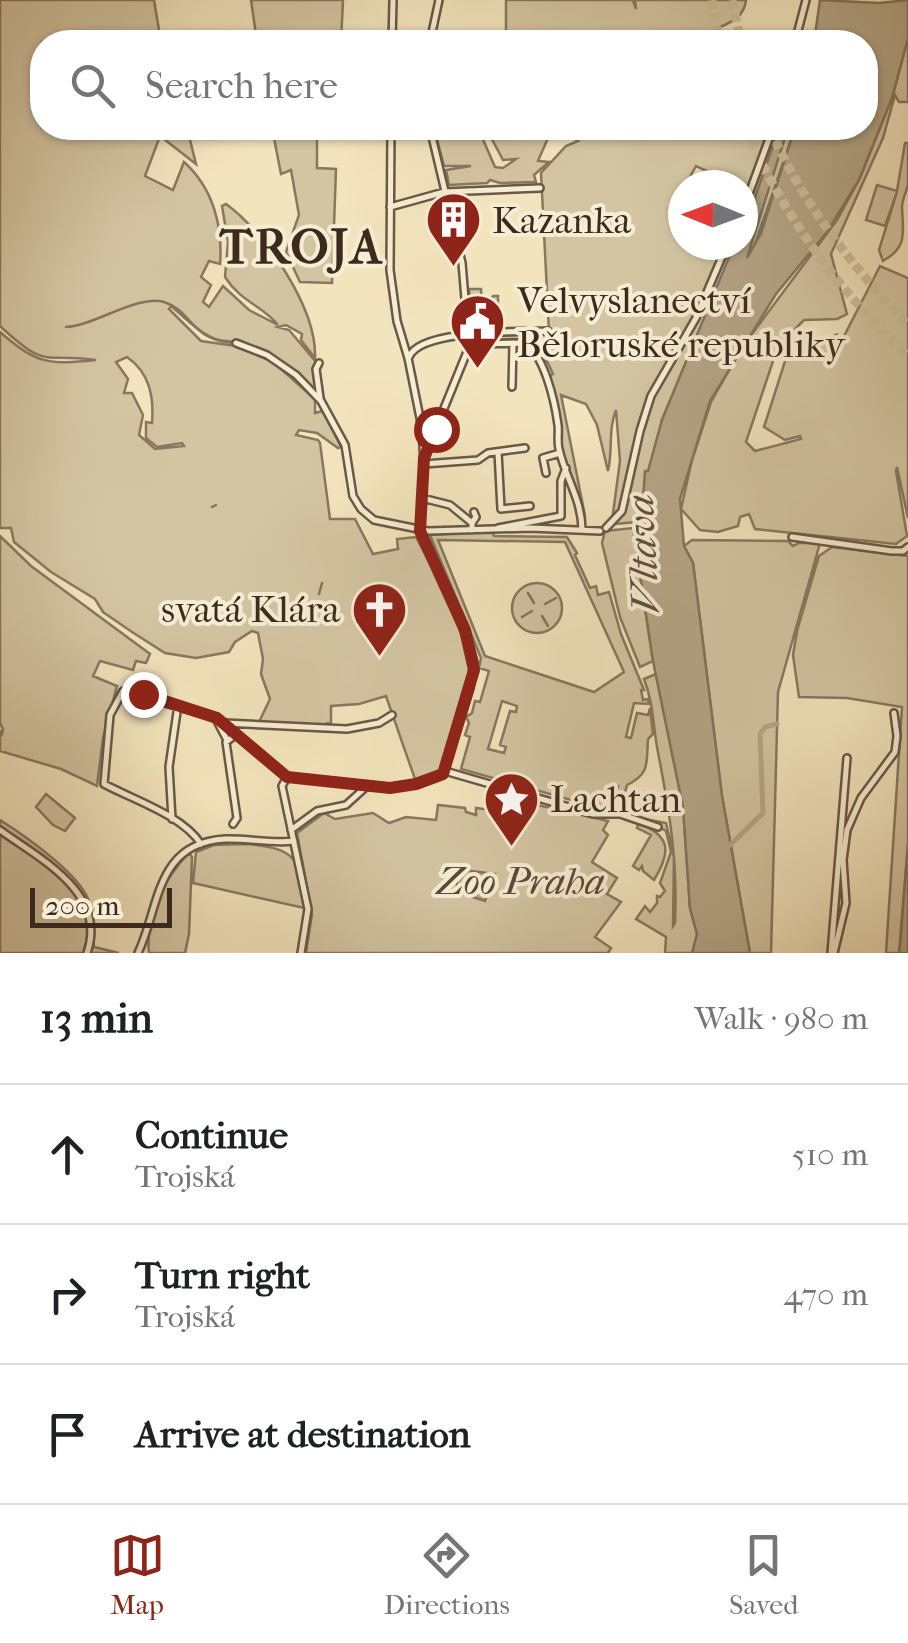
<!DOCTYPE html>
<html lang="en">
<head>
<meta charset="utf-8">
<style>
  :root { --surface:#fff; --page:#f2f2f2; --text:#202124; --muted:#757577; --line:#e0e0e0; --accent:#8f2418 }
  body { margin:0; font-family:"IM FELL French Canon",serif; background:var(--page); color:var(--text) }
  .compass { position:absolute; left:668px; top:170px; width:90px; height:90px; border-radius:50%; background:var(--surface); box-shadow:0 2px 8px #0004; rotate:271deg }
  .scale { position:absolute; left:30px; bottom:25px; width:142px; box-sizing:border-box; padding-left:10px; border:5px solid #3c2b1c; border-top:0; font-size:28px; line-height:35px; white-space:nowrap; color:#3c2b1c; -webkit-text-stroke:8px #f7edd4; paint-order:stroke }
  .stop { position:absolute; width:30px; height:30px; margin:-22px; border:8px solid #8f2418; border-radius:50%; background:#fff }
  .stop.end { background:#8f2418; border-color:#fff; box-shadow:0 2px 10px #0008 }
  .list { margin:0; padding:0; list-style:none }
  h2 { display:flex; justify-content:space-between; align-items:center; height:130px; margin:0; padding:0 40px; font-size:42px }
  h2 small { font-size:32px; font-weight:400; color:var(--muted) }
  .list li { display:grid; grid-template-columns:65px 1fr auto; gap:30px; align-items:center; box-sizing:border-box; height:140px; padding:0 40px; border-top:2px solid var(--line) }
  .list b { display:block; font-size:38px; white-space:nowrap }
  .list p { margin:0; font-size:32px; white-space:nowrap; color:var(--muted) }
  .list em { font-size:32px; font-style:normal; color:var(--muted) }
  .icon { flex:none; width:55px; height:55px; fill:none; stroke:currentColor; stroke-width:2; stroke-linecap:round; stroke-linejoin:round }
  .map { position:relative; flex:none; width:908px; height:953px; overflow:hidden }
  .search { position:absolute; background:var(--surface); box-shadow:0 2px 8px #0004; left:30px; right:30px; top:30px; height:110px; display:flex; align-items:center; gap:25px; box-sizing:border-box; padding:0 35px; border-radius:40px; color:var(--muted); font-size:38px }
  .sheet { height:550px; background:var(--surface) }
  nav { display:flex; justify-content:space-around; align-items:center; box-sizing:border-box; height:140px; border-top:2px solid var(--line); background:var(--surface); font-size:28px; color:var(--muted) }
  nav a { display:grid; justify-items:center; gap:5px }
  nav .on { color:var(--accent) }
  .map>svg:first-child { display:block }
</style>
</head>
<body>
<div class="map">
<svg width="908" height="953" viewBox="0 0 908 953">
  <rect width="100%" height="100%" fill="#f2e4bd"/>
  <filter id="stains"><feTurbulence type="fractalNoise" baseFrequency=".002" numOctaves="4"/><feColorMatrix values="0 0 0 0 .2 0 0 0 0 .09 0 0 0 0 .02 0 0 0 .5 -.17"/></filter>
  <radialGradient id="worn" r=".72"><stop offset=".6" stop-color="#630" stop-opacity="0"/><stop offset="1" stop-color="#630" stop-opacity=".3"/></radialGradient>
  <path fill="#d3c5a2" stroke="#88785f" stroke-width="2.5" fill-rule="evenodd" d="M0,0h154l7,42h-119v86h145l9,36 -36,-28 -15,40 28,14 11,-28c29,26 39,64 36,102l-11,-3 -8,16 10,8 -8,17 6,5 14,-21 26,24 29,15c-15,-19 -37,-23 -53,-48l3,-35 -6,-36 4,-2c39,28 91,104 89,154l-14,-18 1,-6 -16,-9 -8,2 11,3 27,32 1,30c-21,-21 -44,-38 -71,-48 -10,-4 -21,-1 -31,-5 -17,-7 -30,-21 -44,-33l-2,3 32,32 35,5 37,16 42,37v14l7,-2 3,4 16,32 -3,1 -21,-15 -18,-3 -3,5 22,5 2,3 10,76h25l18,35 25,-5 -1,-10 19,-2 36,69 20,63 -31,100 -12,9 -13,4 -30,-86 -27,8 -28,2v20l-3,-3 -7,3 -62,-4 11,-23 -9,-25 2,-15 -5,-26 -6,-2 -17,11 -6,10 -33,6 -31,-5 -33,-21 -29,-20 -8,-13 -44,-27 -37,-30 -3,-14h-11v-196c37,32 48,33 96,28 -55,-8 -48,11 -96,-34zM127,357c23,16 27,40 25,66l-6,-1v16l11,9 25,-4 2,3 -29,3 -16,-14 4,-20 -11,-22h-8l4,-14 -12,-17z
    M251,0h92l-2,42h-84z
    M506,0h127l3,9 -1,-9h111c-2,19 -18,23 -34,31l7,11h-213z
    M908,38v64h-9l-4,-7 -12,43 -52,116 16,60 -10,5 -33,1 -26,26 -32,96 9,9 46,-12 -1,-3 -15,4 -21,-13 23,-72 49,-20 -2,4 7,3 39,-76 28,12v240l-11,-51 -1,4 11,65 -11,8 -141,-15 -6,-15 -9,3 -2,9 -20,6 -18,-2 -19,-21 11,-49 19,-58 32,-56 94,-126 23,-42 32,-80z
    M272,128h45v40l19,1 -4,114 -32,-1 -14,-30 13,-37 -8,-45 -10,4z
    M434,128h44l17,39 8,1 13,-9 -13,1 -17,-32h282l-19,62 -53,-24 -5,9 16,10h-24v60h42l-33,73 -42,76 46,-76 30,-66 5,1v-8h12c0,-40 21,-79 33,-117h19l-44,128 -4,3 -15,-7 -70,168 -14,54 -6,38 -5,10 -23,2 6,-7 1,-10 -9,14 8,-60 -4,-51c-8,19 -3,40 -8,61l-11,-46 -11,-21 -25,-9 24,121 -2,2 -23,-74v-11l-14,-56 7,-3c-19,-46 -33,-34 -77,-33l-5,-3 78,-6 -8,-159 25,-27 12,-5 -14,-9 -13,-1 -13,30 11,1 -15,13 2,7 -36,1 -10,-3 -3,3 -38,2 -3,-15 25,-4h-27z
    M905,143h3c0,13 0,28 0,41 -1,7 -6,15 -6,23 1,25 6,40 -19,54l-4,-11 18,-58 -12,34 -19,-6 11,-35 20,6z
    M469,289h12l1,15h6l5,-8h5v8l-15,4v15h6l4,-8h5l-1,12 -22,3 -4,-4z
    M633,528l20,133 -13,6 -20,-50 -18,-74 3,-12z
    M472,532h20l2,4 73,1 10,16 -2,2 15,33 6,-2 2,9 11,-3 12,42 23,56h-3l2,10 5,-1 1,5 -15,-1 -8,34 5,1 6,-25 11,2 2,-7 3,26 -5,5c-2,24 3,34 -21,46l-8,28 -10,-3 9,-24 -5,-2 -9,26 -13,1 2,-5 -132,-37 9,-32 -5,-2 4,-12 -3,-6 6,-4 3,-12 5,1 9,-31 -10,-3 2,-10 -51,-123zM438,540l127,2 59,130 -30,20 -109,-36zM502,701l15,5 -1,6 -6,-1 -10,34 6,2 -2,6 -16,-4z
    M0,536l31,30 119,88 -4,9 -10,-2 -3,9 -33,-9 -7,15 24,10 -14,52 -6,48 -36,-17 -61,-18v-20l2,3 1,-5 -3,-6z
    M692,540l96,1 5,5 6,-3h21l-42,149 -7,261h-21l-28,-157 -29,-233 -9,-17z
    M832,547l76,9v288l-9,109h-13l16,-246 -55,-9 -48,-1 -6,-42 4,-24 22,-75z
    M512 608a25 25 0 1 1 50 0a25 25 0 1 1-50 0Z
    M656,674l27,133 7,101 7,26v10l-5,9h-27l1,-16 -30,-18 9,-13 5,6 7,-9v-7l3,1 5,-6 -5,-8 11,-31 -5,-21 -21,-12 21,4 8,34 -1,69 2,-3c3,-64 -6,-114 -18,-176 -4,-24 -4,-45 -13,-68z
    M46,794l29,24 -10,13 -12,-6 -17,-18z
    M501,800c10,6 20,4 32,4l75,17 -5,9 5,5 -16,27 25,16 -10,16 14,8 -26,35 16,11 -3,5h-302l6,-39 -15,-81 27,-20 11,6 38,-6 16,10 17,-6 30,3 2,-15 27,3 1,4 10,3v-7l15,2z
    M0,820c24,15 78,53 88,79 6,15 5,32 6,48l25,6h-29c16,-63 -48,-94 -90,-126z
    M639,823c31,13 33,28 15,57l-11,-9 -1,-5 -3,4 -6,-4 18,-31 -14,-7z
    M0,831c36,30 106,64 84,122h-84z
    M248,844c51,5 51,15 56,64l-111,-25 3,-31 18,-7z
    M189,853l3,4 -3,77 -4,19h-36c-4,-37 15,-75 40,-100z"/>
  <path fill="#b4a586" stroke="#84745c" stroke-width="2.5" d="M820,0l59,3 29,-3v38l-16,60 -33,82 -32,52 -51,62 -66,107 -30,98 4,47 9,17 29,233 28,157h-58l5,-19 -7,-26 -7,-101 -30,-146 -20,-133 9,-16 3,-41h3l14,-51 70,-170 11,-5v-13l36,-104h9l-41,130 14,-25 34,-105h71v-86h-52z
    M908,844v109h-9l1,-7z
    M464,870l31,4 -10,27 -28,-9v-18z"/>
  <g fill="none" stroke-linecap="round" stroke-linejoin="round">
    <path stroke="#84745c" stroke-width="2.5" d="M66,327c28,-1 72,-33 98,-25 29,9 26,39 72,41
      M304,380l12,11
      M212,507l4,-2
      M528,593l6,10
      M319,594l3,-11
      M545,604l11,-6
      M542,616l6,10
      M522,617l10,-6"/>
    <path stroke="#b4a586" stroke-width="5" d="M727,848l36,-35 -3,-79 5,-7 12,-3"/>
    <path stroke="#cebf9d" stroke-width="9" stroke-dasharray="9 4.5" stroke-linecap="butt" d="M712,0l7,42
      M732,0l9,42
      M746,128c36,87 94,164 162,228
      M770,128c31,74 83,139 138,197"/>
    <defs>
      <path id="minor" d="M392,42l1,-42
        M430,42l9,-42
        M795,42l11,-42
        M390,207l54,-15 96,-4
        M743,210l30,-82
        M236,343l31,12 29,20 25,26 24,44 8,51 8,13 13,11 54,11 102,-3 70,3
        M469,344l54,-1c21,8 32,60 35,82 1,8 -1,16 1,24 6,28 23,51 23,81
        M409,357c11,-28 110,-25 139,-26
        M319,363l-3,6 4,29
        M512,387l1,-44
        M498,452l3,57 29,-3
        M425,455l44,-108 -7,-84 -32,-135
        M424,464l54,-4 10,-7 37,-5
        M546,473l-3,-15 17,-5
        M422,498l28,7 22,18v7
        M472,523l4,-6 -2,-5
        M498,528l63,-12v-35l5,-13
        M606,528l16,-17 18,-80 11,-35 45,-78 31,-73
        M792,537l100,14h11l5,-4
        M217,721l10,19
        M225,723l122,6 32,-6 13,-8
        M445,771l148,43h27l38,13
        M287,777l-5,9 26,123 -7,44
        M172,819l-3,-52 9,-62
        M233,824l4,-6 -11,-76 8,-6
        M0,830c40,29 108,63 87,123
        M291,830l26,-19 29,-6 21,-19
        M201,844c-19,-29 -67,-44 -97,-60l6,-69 13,-24 94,27 70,59 103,11 27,-4 26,-10 27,-86 4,-26 -9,-32 -45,-99 4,-67 -2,-36 -14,-70 -11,-37 -7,-51 1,-142
        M138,953c22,-46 17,-110 87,-114 23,-1 46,5 69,2
        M831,953l16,-195
        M834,953l12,-50 -3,-43 4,-30 14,-32 34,-46 2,-16 -3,-23"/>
    </defs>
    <use href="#minor" stroke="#6a5944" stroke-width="10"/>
    <use href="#minor" stroke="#f7edd4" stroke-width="5"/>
  </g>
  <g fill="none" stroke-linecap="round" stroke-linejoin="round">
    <path stroke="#8f2418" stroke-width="12" d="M143,694l74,24 70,59 103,11 26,-4 27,-10 31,-104 -9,-40 -45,-99 4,-73 12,-29"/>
  </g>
  <defs>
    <symbol id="building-pin" viewBox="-11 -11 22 30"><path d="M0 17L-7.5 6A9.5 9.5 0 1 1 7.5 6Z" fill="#8f2418" stroke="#f7edd4"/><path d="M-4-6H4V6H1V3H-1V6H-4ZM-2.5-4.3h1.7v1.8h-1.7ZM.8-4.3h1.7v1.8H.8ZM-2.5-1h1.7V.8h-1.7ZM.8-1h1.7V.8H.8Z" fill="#fff"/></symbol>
    <symbol id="civic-pin" viewBox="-11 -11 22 30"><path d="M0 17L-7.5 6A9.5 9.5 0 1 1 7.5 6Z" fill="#8f2418" stroke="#f7edd4"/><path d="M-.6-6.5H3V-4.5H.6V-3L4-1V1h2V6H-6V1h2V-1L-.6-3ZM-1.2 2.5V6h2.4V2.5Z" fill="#fff"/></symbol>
    <symbol id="church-pin" viewBox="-11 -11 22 30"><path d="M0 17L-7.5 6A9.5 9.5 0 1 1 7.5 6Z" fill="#8f2418" stroke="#f7edd4"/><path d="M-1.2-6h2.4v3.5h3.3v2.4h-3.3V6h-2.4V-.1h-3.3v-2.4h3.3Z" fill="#fff"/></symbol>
    <symbol id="sight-pin" viewBox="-11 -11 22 30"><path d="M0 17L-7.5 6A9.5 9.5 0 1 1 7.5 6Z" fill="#8f2418" stroke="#f7edd4"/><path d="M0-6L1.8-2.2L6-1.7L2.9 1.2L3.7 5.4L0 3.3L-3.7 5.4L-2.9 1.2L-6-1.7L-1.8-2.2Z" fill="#fff"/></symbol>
  </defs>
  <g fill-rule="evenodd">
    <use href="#building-pin" x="422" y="188" width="63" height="86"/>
    <use href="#civic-pin" x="446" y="290" width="63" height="86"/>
    <use href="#church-pin" x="348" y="578" width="63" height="86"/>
    <use href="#sight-pin" x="480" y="768" width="63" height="86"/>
  </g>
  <g text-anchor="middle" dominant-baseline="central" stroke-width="8" stroke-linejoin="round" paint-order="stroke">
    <g font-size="38" fill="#3c2b1c" stroke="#f7edd4" text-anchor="start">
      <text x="492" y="220">Kazanka</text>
      <text x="517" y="300">Velvyslanectví<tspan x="517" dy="44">Běloruské republiky</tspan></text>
      <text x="340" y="609" text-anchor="end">svatá Klára</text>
      <text x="550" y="799">Lachtan</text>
    </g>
    <g font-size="38" font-style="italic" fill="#5a4a37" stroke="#f7edd4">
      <text x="521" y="881">Zoo Praha</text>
    </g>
    <g font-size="40" font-style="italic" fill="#60503c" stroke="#f7edd4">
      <text transform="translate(643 554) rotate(-93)">Vltava</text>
    </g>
    <g font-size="48" font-weight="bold" letter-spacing="2.5" fill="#3c2b1c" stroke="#f7edd4">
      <text x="302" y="247">TROJA</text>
    </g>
  </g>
  <rect width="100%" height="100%" filter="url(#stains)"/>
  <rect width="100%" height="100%" fill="url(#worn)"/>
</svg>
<svg class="compass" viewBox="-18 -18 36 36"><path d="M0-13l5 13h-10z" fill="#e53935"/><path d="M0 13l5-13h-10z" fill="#757577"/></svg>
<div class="scale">200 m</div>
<div class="stop" style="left:436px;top:429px"></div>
<div class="stop end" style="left:143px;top:694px"></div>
<div class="search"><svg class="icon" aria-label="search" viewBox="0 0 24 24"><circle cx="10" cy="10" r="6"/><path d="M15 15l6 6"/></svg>Search here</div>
</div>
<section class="sheet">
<h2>13 min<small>Walk · 980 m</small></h2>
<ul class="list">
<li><svg class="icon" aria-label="ahead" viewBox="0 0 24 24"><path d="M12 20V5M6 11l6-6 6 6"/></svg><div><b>Continue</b><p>Trojská</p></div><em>510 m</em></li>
<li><svg class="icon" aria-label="right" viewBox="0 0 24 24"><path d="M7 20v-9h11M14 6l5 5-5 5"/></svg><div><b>Turn right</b><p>Trojská</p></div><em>470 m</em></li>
<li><svg class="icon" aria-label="arrive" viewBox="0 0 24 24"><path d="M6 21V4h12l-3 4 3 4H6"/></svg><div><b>Arrive at destination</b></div></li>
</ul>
</section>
<nav>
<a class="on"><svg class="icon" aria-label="map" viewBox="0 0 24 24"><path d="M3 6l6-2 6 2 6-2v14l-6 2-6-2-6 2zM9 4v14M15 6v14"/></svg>Map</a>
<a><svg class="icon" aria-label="directions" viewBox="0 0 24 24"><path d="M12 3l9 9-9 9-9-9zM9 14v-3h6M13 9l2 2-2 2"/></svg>Directions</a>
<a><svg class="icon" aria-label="saved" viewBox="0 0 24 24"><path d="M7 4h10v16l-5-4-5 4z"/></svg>Saved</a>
</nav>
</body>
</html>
